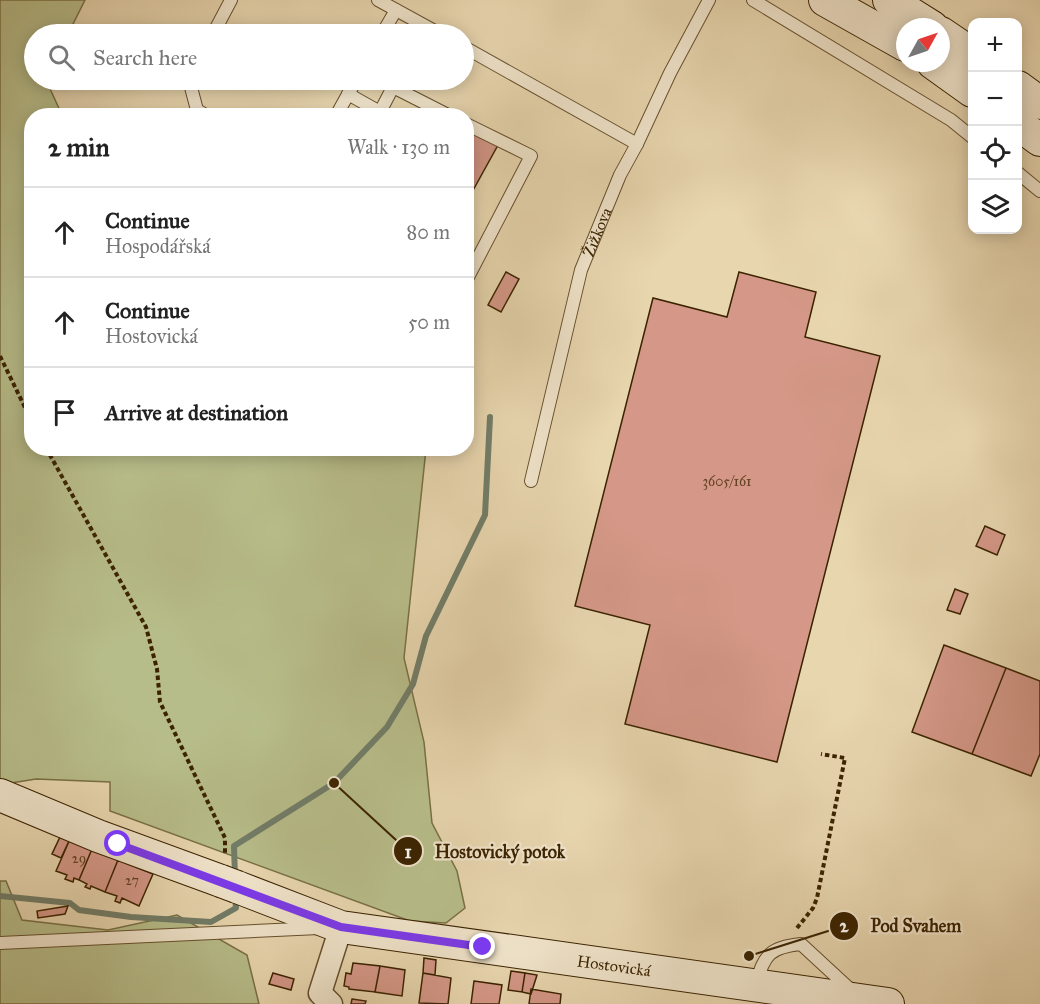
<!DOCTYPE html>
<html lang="en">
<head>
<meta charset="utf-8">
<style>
  :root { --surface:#fff; --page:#f6f6f6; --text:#222; --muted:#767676; --line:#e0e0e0 }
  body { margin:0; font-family:"IM FELL Great Primer",serif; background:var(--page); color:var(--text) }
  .controls { position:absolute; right:18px; top:18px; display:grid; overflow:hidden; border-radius:12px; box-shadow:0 3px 15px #0003 }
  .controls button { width:54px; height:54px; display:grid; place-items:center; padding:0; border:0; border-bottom:2px solid var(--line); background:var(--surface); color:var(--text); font:30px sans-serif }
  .compass { position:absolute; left:896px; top:18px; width:54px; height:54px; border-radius:50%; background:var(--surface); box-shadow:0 3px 15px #0003; rotate:50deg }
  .stop { position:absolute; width:18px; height:18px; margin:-14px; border:4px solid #7c3aed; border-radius:50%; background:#fff }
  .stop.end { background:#7c3aed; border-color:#fff; box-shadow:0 2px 6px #0008 }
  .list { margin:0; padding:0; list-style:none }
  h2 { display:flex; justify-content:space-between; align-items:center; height:78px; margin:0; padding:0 24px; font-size:26px }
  h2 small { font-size:20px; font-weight:400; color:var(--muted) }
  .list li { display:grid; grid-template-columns:39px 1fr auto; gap:18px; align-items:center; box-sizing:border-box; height:90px; padding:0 24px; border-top:2px solid var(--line) }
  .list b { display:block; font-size:22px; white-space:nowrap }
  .list p { margin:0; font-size:20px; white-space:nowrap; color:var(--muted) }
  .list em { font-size:20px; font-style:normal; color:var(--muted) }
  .icon { flex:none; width:33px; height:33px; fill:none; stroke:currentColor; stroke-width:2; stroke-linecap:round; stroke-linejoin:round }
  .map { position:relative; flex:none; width:1040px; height:1004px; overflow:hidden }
  .search { position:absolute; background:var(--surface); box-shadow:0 3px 15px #0003; left:24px; top:24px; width:450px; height:66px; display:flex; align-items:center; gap:15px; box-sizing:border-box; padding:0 21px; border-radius:33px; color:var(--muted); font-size:22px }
  .panel { position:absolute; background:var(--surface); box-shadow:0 3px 15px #0003; left:24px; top:108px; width:450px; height:348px; border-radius:24px }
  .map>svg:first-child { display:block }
</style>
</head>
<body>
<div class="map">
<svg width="1040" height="1004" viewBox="0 0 1040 1004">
  <rect width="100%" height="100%" fill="#e8d6af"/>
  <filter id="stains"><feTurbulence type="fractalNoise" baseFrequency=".00333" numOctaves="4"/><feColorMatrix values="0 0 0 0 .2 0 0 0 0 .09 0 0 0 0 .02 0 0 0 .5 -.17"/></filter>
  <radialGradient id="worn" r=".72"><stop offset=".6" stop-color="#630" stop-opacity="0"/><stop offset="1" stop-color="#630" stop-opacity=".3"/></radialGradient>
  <path fill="#b7bd8a" stroke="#797045" stroke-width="1.5" d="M0,0h85l-17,34h-34v46h12l16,35 -30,1v332l394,1 -22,209 20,84 8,81 25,48 8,37 -19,15 -36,-2 -300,-110v-29l-74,-3 -31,5 -5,-3z
    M0,881h6l16,39 86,10 69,-15 70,40 12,49h-259z"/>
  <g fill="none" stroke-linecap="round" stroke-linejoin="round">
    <path stroke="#727d68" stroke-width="6" d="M235,877l-1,-31 100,-63 53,-56 26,-43 13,-48 59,-121 5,-98
      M0,896l70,7 9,7 52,7 80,5 25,-14 -1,-12"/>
  </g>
  <path fill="#d59888" stroke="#3b2300" stroke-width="1.5" d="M466,128l32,17 -32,58z
    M506,272l13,7 -18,33 -13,-7z
    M739,272l77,20 -11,45 75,19 -103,406 -152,-38 25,-99 -75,-19 78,-308 74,19z
    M985,526l20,9 -8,20 -21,-9z
    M955,589l13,5 -8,20 -13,-4z
    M944,645l62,23 -34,86 -60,-22z
    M1006,668l34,13v73l-9,22 -59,-22z
    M60,837l9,4 -8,17 -9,-4z
    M70,839l22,10 -13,31 -5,-2 -1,4 -8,-3 2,-4 -11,-4z
    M92,849l26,11 -13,32 -14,-6 -1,3 -5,-2 2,-3 -8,-4z
    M118,860l35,14 -14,32 -17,-8 -2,5 -5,-2 2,-5 -12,-4z
    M68,906l-3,8 -27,4 -1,-7z
    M424,958l12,2 -1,15 -12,-2z
    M353,963l27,3 -5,26 -26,-3v-2l-5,-1 2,-13 5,1z
    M380,966l25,4 -3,26 -27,-4z
    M511,971l14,2 -3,19 -14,-2z
    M273,973l21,6 -3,11 -22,-6z
    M423,973l28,5 -3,26 -29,-1z
    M525,973l12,2 -6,19 -9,-2z
    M474,981l28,4 -3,19h-28z
    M531,989l30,5 -1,10h-31z
    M352,999l14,2 -1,3h-14z"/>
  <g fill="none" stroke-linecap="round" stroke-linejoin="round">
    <defs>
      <g id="lane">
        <path d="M378,0l62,34"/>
        <path d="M753,0l198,120 21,17"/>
        <path d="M213,34l18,-34"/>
        <path d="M382,34l14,-24"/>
        <path d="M464,47l173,97"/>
        <path d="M189,80l8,30 10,6"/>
        <path d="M348,94l32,18 13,-25 57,29"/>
        <path d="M336,116l20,-36"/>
        <path d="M466,124l65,32 -65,125"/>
        <path d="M1018,173l22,18"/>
        <path id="s1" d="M531,481l50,-211 39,-95 17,-31 33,-71 39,-73"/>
        <path d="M0,943l319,-15"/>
        <path d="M756,984c8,-29 14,-37 45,-40l52,48"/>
      </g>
      <path id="street" d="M331,1004l-11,-11 21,-66"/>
      <g id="secondary">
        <path d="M825,0l80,45"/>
        <path d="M889,0l43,27"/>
        <path d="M941,33l31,21"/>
        <path d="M933,63l39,28"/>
        <path d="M1018,87l22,16"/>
        <path d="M1018,124l22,16"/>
        <path d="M0,795l98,41 123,45"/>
        <path id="s2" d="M237,887l104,40 547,77"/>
      </g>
    </defs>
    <use href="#lane" stroke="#66502c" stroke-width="14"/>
    <use href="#street" stroke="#66502c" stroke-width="25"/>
    <use href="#secondary" stroke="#3b2300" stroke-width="34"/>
    <path stroke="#3b2300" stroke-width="4" stroke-dasharray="4.5 3" stroke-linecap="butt" d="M0,356l32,66
      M46,448l100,179 11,42 3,33 65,136v17
      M797,928l16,-20 4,-10 28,-140 -24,-4"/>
    <use href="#lane" stroke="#f0e4cb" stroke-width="12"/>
    <use href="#street" stroke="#f0e4cb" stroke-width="22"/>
    <use href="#secondary" stroke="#f0e4cb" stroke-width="32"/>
    <defs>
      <path id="secondary-bridge" d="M221,881l16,6"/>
    </defs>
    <use href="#secondary-bridge" stroke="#3b2300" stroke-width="34" stroke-linecap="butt"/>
    <use href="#secondary-bridge" stroke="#f0e4cb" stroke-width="32"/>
  </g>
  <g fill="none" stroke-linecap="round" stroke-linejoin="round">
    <path stroke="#7c3aed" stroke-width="8" d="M118,844l223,83 142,20"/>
  </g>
  <g text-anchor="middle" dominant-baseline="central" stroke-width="4.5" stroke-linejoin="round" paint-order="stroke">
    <g font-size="14" fill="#624022">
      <text x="727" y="481">3605/161</text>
      <text x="79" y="858">29</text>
      <text x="132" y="880">27</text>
    </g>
    <g font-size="16" fill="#3b2300" stroke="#f0e4cb">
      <text stroke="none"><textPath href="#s1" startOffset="258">Žižkova</textPath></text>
      <text stroke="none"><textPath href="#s2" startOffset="387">Hostovická</textPath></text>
    </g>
  </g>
  <path fill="none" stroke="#3b2300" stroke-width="2" d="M334 783L408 851M749 956L844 926"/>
  <g fill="#3b2300" stroke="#f0e4cb" stroke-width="2">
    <circle cx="334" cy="783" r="6"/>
    <circle cx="749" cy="956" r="6"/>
    <circle cx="408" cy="851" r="15"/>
    <circle cx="844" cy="926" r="15"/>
  </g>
  <g font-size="18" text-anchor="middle" font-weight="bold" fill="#fff">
    <text x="408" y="858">1</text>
    <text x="844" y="932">2</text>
  </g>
  <g font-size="18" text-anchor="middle" font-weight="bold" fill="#3b2300" stroke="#f0e4cb" stroke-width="4.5" stroke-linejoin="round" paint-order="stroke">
    <text x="500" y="858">Hostovický potok</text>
    <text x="916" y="932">Pod Svahem</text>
  </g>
  <rect width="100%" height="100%" filter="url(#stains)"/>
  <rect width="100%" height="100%" fill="url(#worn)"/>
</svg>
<div class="controls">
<button>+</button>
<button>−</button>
<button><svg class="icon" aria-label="locate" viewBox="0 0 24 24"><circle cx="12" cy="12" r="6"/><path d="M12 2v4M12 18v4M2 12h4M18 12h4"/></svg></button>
<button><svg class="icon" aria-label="layers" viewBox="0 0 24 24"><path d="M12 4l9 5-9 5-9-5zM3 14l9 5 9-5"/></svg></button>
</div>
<svg class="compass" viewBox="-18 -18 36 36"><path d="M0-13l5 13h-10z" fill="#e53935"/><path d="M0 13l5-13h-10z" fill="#767676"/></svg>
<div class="stop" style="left:118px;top:844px"></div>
<div class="stop end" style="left:483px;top:947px"></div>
<div class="search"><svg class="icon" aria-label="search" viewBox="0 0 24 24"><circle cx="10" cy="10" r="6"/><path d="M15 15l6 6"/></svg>Search here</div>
<section class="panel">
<h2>2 min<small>Walk · 130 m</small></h2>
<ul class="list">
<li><svg class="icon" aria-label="ahead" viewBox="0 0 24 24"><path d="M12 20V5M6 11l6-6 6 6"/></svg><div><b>Continue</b><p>Hospodářská</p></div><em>80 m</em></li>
<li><svg class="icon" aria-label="ahead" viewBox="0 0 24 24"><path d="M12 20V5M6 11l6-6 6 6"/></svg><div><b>Continue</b><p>Hostovická</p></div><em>50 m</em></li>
<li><svg class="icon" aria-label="arrive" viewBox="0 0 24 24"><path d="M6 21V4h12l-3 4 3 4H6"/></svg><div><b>Arrive at destination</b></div></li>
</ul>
</section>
</div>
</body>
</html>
